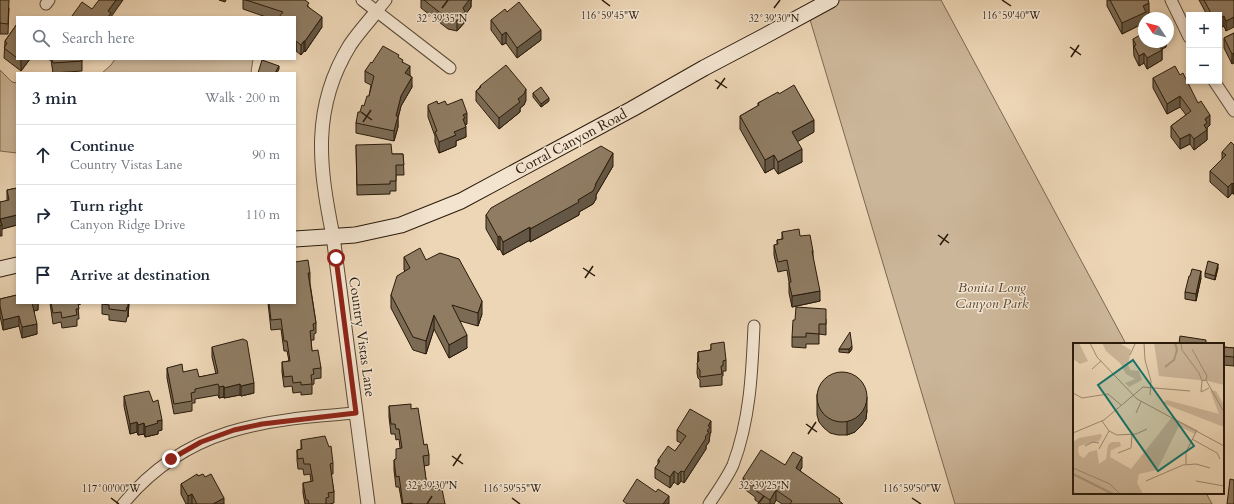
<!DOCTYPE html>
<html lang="en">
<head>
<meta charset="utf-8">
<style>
  :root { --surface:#fff; --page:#f6f6f7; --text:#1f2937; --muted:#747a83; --line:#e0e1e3 }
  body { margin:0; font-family:Cardo,serif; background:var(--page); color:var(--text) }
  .controls { position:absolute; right:12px; top:12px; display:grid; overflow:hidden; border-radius:0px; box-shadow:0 2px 6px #0003 }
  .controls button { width:36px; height:36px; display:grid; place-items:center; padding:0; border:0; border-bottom:1px solid var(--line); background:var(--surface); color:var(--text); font:20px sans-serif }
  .compass { position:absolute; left:1138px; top:12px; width:36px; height:36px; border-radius:50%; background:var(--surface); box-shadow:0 2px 6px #0003; rotate:305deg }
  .stop { position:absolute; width:12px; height:12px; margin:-9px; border:3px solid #8f2418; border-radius:50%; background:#fff }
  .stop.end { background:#8f2418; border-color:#fff; box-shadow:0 1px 4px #0008 }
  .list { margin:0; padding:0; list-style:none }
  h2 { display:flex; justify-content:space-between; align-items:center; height:52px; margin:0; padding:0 16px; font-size:17px }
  h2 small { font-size:13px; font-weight:400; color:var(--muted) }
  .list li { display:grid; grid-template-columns:26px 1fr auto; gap:12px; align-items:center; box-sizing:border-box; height:60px; padding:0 16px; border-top:1px solid var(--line) }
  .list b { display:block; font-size:15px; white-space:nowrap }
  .list p { margin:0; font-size:13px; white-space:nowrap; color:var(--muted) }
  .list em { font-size:13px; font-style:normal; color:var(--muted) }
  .icon { flex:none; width:22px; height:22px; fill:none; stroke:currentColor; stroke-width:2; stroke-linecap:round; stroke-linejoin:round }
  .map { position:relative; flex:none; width:1234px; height:504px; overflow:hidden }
  .search { position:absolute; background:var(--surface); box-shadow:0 2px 6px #0003; left:16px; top:16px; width:280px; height:44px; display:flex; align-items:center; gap:10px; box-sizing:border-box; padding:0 14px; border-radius:0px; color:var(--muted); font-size:15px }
  .panel { position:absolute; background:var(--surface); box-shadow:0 2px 6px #0003; left:16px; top:72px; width:280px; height:232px; border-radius:0px }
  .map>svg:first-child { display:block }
</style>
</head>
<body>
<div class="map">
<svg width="1234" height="504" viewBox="0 0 1234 504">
  <rect width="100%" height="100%" fill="#edd6b6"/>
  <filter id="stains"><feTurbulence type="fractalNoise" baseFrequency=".005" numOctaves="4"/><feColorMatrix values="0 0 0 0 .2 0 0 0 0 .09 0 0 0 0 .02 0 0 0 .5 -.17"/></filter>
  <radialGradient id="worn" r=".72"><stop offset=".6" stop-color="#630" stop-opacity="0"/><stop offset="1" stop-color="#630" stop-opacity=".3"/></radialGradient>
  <path fill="#ccb699" stroke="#7a6852" d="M832,0h109l185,344h-52v149h132l6,11h-257l-147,-491z
    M115,59h138l-2,14h-149l9,-8z
    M0,70l12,12 5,1v70l-17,-2z"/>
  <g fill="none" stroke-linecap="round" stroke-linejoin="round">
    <defs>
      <path id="minor" d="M362,0l88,68
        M1171,0l18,37
        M46,4l3,-4
        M377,11l9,-11
        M1214,81l20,30
        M123,504c63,-77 141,-84 233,-91
        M709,504c8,-12 18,-26 24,-39 17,-45 19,-92 21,-139"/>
      <path id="tertiary" d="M368,504l-35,-268c-14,-69 -22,-128 17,-191 8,-12 18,-23 27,-34"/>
      <path id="secondary" d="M295,239l60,-4 46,-10 60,-24 171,-92 72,-41 55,-29 72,-39
        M0,269l17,-4"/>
    </defs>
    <use href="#minor" stroke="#5a4935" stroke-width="13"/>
    <use href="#tertiary" stroke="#5a4935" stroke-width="15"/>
    <use href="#secondary" stroke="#291a0a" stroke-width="17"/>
    <use href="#minor" stroke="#f3e4d0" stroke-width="11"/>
    <use href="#tertiary" stroke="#f3e4d0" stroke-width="13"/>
    <use href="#secondary" stroke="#f3e4d0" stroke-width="15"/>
  </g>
  <path fill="#7b6b55" stroke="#291a0a" d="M0,0l9,8 -1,26h-8z
    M219,0h7l-1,2z
    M243,0h62l4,8 13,19 -17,25 -1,-1 -3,4 -5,-4 -1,-34h-29l-23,-8z
    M421,0h51l-1,1v6l-6,8v7l-8,9 -9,-2 -27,-21z
    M1107,0h41l1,13 -3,2v3h-2v5l-22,11 -15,-28z
    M1199,0h35l-8,31 -2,-5 -4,2 -1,-3v-10h-12z
    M507,12l34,28 -24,18 -11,-15 -4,2 -11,-15v-10z
    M17,24v35h13l-9,12 -17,-13 1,-17z
    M1234,33l-2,31 -8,-16v-10z
    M1133,39l33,3v5l-4,2v11l-15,9 -3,-6 -5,3 -5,-10z
    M399,58l4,4 7,13 2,12 -11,19 -3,12v9l-4,14 -38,-8v-10l4,-11 4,-6 5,-10 2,-11 -6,-3v-11l7,-8z
    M49,59h33v12l-29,2 -2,-13h-2z
    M1180,75l30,50 -3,3v12l-13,10 -4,-6 -10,5 -9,-12v-11l15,-11 -6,-8 -13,7 -14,-26v-10z
    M480,86l46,14 -2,5 -4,3v4l-21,17 -23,-28v-10l4,-4z
    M533,93l16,8 -8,6 -8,-10z
    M779,94l35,38 -17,9 5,21 -24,12 -4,-6 -9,5 -25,-44v-13l18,-10v-3z
    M438,104l9,1 20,19 -2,1 1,12 -10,4v5l-17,7 -4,-11v-6l-7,-19v-10z
    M356,145l36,9h11l1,21h-8v16h-6v3l-33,1z
    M1234,145v49h-1l-1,-1 -4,5 -18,-16v-11l12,-12v-7z
    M613,166l-17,29v4l-3,5 -14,8v3l-49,27v-2l-27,15 -3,-6 -2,1 -12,-21v-14z
    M17,188v37l-15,4v7h-2v-34l7,-1v-11z
    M782,232l18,4 13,15v7l7,43 -28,6 -3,-14v-11l-2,-12 -9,2 -4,-17v-10h3v-5l5,-1z
    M404,257l22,3 56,54 -4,12 -18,-5 7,27 -18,10 -15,-29 -8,25 -13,-4 -22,-42v-13l14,-24 -1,-1z
    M295,262l15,11v10l6,40v10l-2,1v6h-3l1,11 9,17v10l-7,1v5l-2,1v9l-11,1v-3l-8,1 -1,-7 -8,1 -2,-15v-10l7,-1 -2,-10h-3l-3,-22 -10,1 -3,-27h27z
    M1218,268l-3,12 -10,-3v-4z
    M1201,278l-5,23 -11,-2v-7z
    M17,290v13h21v7l-4,1 3,23 -15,4 -3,-12 -16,4 -3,-14v-17l17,-4z
    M50,303h31v1l-3,1 1,14h-2v7l-15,2 -1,-6 -8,2z
    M102,303h27l-1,14h-1l-1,5 -17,-2v-5l-7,-1z
    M826,319v16l-7,-1v10h-13v4l-14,-1v-10z
    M711,344l15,16v11h-3v5h-1v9l-22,2v-7l-2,-2 -1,-5 1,-21 13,-2z
    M212,347l42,46 -13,3 -1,-1 -16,3v-1l-5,1 -1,-3 -23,4v4h-3v8l-18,3 -7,-36v-10l16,4 16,5 17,-3 -4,-17z
    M1223,347l11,1v18l-11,-1z
    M839,349h13l-3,4 -10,-1z
    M817,394l50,16 -1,9 -5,7 -6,6 -8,3h-9l-8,-2 -6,-5 -5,-6 -2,-7z
    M124,396l38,34 -4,1v3l-13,3 -1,-3 -6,1 -1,-3 -7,2 -6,-28z
    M389,406l22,3 13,36 5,10v10l-5,1 3,21 11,3 7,14h-43l-3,-17h-3l-2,-17v-10l2,-1 4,-11 -1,-9 -3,1 -1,-6h-4l-2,-17z
    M677,430l34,2 -1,2 -1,8 -3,4v3l-22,34 -3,-2 -3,4 -4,-3 -4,6 -15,-10v-10l3,-4v-4l17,-9 6,-8 -4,-2z
    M301,440l32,23v11h-2l3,18v11l-5,1h-24l-2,-11v-10l8,-1 -1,-8 -6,1 -1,-6h-5l-1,-9v-10l4,-1z
    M785,465l17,2 -2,4 43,33h-61l-6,-4 -2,4h-13l-6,-4v-3l-12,-9v-10z
    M198,476l7,1 19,27h-38l-5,-10v-10z"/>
  <path fill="#645745" stroke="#291a0a" d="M116,0h7l-12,17h-3v-6z
    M468,0h4l-1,1v6l-6,8v7l-8,9v-10l6,-13z
    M1149,3v10l-3,2v3h-2v5l-22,11v-11l21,-17z
    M1224,16v10l-4,2v-10z
    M322,17v10l-17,25v-11z
    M1234,17v10l-8,4v-10z
    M541,30v10l-24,18v-10z
    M506,32v11l-4,2v-10z
    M296,41v10l-1,1v-10z
    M304,41v10l-3,4v-10z
    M1161,42h5v5l-4,2v11l-15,9v-11l12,-12z
    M1144,53v10l-5,3v-10z
    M1234,53v10l-2,1v-10z
    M22,59h8l-9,12v-11z
    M279,66v3l-2,4h-2z
    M410,66v10l-5,-3z
    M412,77v10l-11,19 -3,12v9l-4,14v-10l2,-15 5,-20z
    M526,89v11l-2,5 -4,3v4l-21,17v-11l19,-19z
    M1180,96v11l-13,7v-10z
    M549,98v3l-8,6v-3z
    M467,113v11l-2,1 1,2v10l-10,4v5l-17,7v-11l15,-10 9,-17z
    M1210,115v10l-3,3v12l-13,10v-11l11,-20z
    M814,120v12l-22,13v-13z
    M1190,134v10l-10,5v-10z
    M802,149v13l-24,12v-12z
    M613,153v13l-17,29v4l-3,5 -14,8v3l-49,27v-13l48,-29 17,-15z
    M774,155v13l-9,5v-13z
    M1232,183v10l-4,5v-11z
    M1234,183v11h-1v-10z
    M17,215v10l-15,4v-4l-2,-6z
    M530,227v13l-27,15v-13z
    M500,236v13l-2,1v-13z
    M1218,264v4l-3,12v-4z
    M1201,271v7l-5,23v-7z
    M820,291v10l-28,6v-11z
    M482,301v13l-4,12v-13z
    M31,303h7v7l-7,1z
    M128,303h1l-1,14z
    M434,315v14l-8,25v-13z
    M19,316v10l-16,4v-10z
    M37,324v10l-15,4v-11z
    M467,335v13l-18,10v-13z
    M852,346v3l-3,4v-4z
    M254,383v10l-13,3v-10z
    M240,384v11l-16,3v-10z
    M224,386v11l-5,1v-11z
    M867,397v13l-1,9 -5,7 -6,6 -8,3v-13z
    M162,420v10l-4,1v3l-13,3v-10l12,-6z
    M711,421v11l-1,2 -1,8 -3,4v3l-22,34v-11l21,-35 3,-11z
    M137,422v10l-7,2v-10z
    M144,423v11l-6,1v-10z
    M802,457v10l-6,11v-10z
    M674,471v11l-4,6v-11z
    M681,471v10l-3,4v-11z
    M776,490v10l-2,4h-4v-4z
    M192,494v10h-4v-8z
    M669,496v8h-6z
    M224,498v6h-11z"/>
  <path fill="#8f7c63" stroke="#291a0a" d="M0,0h9l-1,24 -8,-1z
    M99,0h17l-8,11 3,2 -3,4h-35l-1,-1 10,-14 10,7z
    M246,0h59l4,3 -2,3 15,11 -17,24h-1l-3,4 -5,-4 -1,1v-25h-16l4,-5z
    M424,0h45l-6,8 2,4 -8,9 -9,-2z
    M1110,0h38l1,3 -6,3 3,6 -24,11z
    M1204,0h30v17l-8,4 -2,-5 -4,2 -2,-5 -3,2h-3z
    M519,2l22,28 -24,18 -11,-16 -4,3 -11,-15 14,-11 2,3z
    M17,24v34l-13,-10 3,-5 -2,-2z
    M1144,33v9h17l1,2 -3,2 3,4 -15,8 -3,-5 -5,3 -5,-10 2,-1 -3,-6z
    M1234,33v20l-2,1 -8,-16z
    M383,46l16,9 -1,2 5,3 -1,2 8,4 -5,7 7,4 -11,19 -5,20h2l-4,15 -38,-8 2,-11h2l2,-7 2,1 3,-10h2l5,-20 -9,-5 6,-9 1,1z
    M52,59h30v2l-29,2z
    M262,60l17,6 -4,7h-17z
    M506,65l20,24 -2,5 -6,5 2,3 -21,16 -23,-27 5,-4 -1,-1z
    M1175,66l5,9 3,-2 15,30 3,-2 9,14 -5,4 2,4 -3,2 3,5 -13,9 -4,-5 -10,5 -9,-13 20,-15 -11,-15 -13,8 -14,-26z
    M794,85l20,35 -22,12 10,17 -24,13 -4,-7 -9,5 -25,-44 19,-11 -1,-2 20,-11 1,2z
    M541,87l8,11 -8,6 -8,-11z
    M462,99l5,14 -4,2 2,3 -2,1 3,8 -12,5 2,3 -17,7 -4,-10 2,-1 -9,-24v-2l9,-4 1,3 7,-3 2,4z
    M1231,142l3,3v38l-1,1 -1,-1 -4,4 -18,-16 16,-16 -4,-3z
    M391,144l1,10h11l1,11h-8v16h-6v3l-33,1 -1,-40z
    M601,146l12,7 -18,32h1l-3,6 -15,9 1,2 -49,27v-2l-27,15 -3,-6 -2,1 -12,-22 5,-7z
    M17,188v27l-17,4 2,6 -2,1v-24l9,-2 -2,-10z
    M799,229l1,7 10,-1 3,16h-1l8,40 -28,5 -3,-13 2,-1 -4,-22 -9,2 -4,-17 4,-1 -1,-4 6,-1 -1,-7z
    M420,248l6,12 14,-7 19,6 23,42 -4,12 -26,-8 15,30 -18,10 -15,-30 -8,26 -13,-4 -22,-42 6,-19 13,-8 -6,-11z
    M308,260l2,13h-2l8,50 -3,1 1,6 -4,1 2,20 6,-1 3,18 -8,1 1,5 -3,1 1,9 -11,1v-3l-8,1 -1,-7 -8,1 -2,-15 8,-1 -3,-20h-3l-3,-22 -10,1 -2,-17h26v-41z
    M1208,261l10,3 -3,12 -10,-3z
    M1192,269l9,2 -5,23 -11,-2 4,-16h1z
    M17,295v8h15l5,21 -15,3 -3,-11 -16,4 -3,-14v-7z
    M51,303h27l1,6h-3l1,6 -15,3 -1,-6 -8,1z
    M102,303h26v4h-1l-1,4 -17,-2v-4l-7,-1z
    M796,307l30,2v15h-7v10l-13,-1v4h-14l1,-17h2z
    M850,332l2,14 -3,3h-10z
    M1180,336l26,4v4h-27z
    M243,339l4,2 7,42 -13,3 -1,-2 -16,4v-2l-5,1 -1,-3 -23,5v3l-4,1 1,8 -18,3 -7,-36 15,-4 1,8 14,-3 2,8 19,-4 -6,-26z
    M724,342l2,18 -3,1v5h-2l1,8 -22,3v-7l-2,-2 -1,-5 2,-2 -1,-9 13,-2v-6z
    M1223,347l11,1v9l-11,-1z
    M817 397a25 25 0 1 1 50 0a25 25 0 1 1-50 0Z
    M149,391l4,11 5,-2 4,20 -5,1 1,2 -13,4 -1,-4 -6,2 -1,-3 -7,2 -6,-28z
    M411,404v5l7,-1 6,37 3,-1 2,11 -6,1 4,31 10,-1 1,4 4,-1 3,15h-33v-1l-9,1 -4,-28 -3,1 -2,-17 2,-1v-10l6,-1 -3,-19h-3l-1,-5h-4l-2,-18z
    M690,409l21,12 -3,5 2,1 -3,4 2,1 -4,5 1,1 -22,34 -3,-1 -3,3 -4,-3 -4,6 -15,-9 5,-7 -2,-1 10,-14 7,5 11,-15 -9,-6z
    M325,436l4,11 2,-1 2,17 -3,1 4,28 -6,1 1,4 -3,1v6h-17l-1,-4h-2l-3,-17 10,-2 -3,-17h-6l-1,-6 -5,1 -1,-9 5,-1 -1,-9z
    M761,450l24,15 8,-13 9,5 -6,11 44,31 -1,2 4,3h-53l2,-3 -16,-11 -6,10 -15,-10 2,-2 -14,-10z
    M197,474l1,2 5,-2 2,3 6,-3 13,24 -11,6h-16l-5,-10 -4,2 -7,-12z
    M637,479l19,13 2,-3 11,7 -6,8h-36l-4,-3z
    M1230,479l4,1v24h-7z"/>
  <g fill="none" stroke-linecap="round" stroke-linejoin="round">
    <path stroke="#8f2418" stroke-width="5" d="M171,459l30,-17 33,-12 28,-6 94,-11 -20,-155"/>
  </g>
  <path fill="none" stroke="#291a0a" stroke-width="1.5" d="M602,0l8,6M1002,0l9,6M442,8l6,-8M774,8l6,-8M1070,47l11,8M1071,57l8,-12M715,80l12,8M717,89l8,-11M361,112l11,8M363,122l8,-12M938,235l11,8M940,245l8,-11M583,268l12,8M585,278l8,-12M806,424l11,8M808,434l8,-12M452,456l11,8M453,466l8,-12M111,498l8,6M512,498l8,6M912,498l9,6M427,504l5,-8M758,504l6,-8"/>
  <g text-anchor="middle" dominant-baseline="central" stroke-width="3" stroke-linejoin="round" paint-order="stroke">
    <g font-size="14" fill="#291a0a" stroke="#f3e4d0">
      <text transform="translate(571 142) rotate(-28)">Corral Canyon Road</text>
      <text transform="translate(362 337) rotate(82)">Country Vistas Lane</text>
    </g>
    <g font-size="14" font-style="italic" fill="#5a4935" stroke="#f3e4d0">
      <text x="992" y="287">Bonita Long<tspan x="992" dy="16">Canyon Park</tspan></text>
    </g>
  </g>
  <g transform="translate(1073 343)">
    <rect width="151" height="151" fill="#edd6b6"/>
    <path d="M0,0h6l9,18 -8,3 -7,-5zM29,0h17l12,7 -3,15 2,5 9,1 3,9 -13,7 -4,-4 10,-4 -9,-5 -6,-11 -14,-12zM81,0h70v42l-16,-4 -49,-5zM137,47l6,1 8,14v22l-62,-24 5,-3 52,14zM99,74l25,13 -2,4 -16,-8 -22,44 -18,4 -2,9 6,11 -70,-1v-51l6,-4 22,-4 1,2 -3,5 -20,5 -1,3 1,6 5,3 5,-6 8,-2 2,14 7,-5 2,-14 4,-3h8l1,4 -10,4 -1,7 21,12z" fill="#ccb699"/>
    <path fill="none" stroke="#aa967c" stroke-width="2" d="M92,24l9,-7 3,-10 -2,-7M0,131l40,20"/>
    <path fill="none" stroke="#9f8b71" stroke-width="1" d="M17,0l7,14 40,42 87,47M71,0l1,17 6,21 -1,14M108,0l1,7 17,23 3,8 4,-1 18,32M119,6l15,27 -1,4M57,12l5,-11M19,26l9,-8M129,38l-1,11 8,-4M0,50l9,5 26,-4 13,11M63,70l5,-11M29,78l7,10 8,4 19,-1 11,-5M0,90l31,-13 39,-33 47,4M119,96l25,14 3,6M12,103l8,-4 6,1M26,106l10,-18M45,110l13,-5 1,-14M113,121v-12l11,-22M0,125l37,16 10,10M73,138l37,-16 13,-1 14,4M123,138l28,5"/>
    <path fill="#0f766e" fill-opacity="0.15" stroke="#0f766e" stroke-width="2" d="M60,17l61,86 -36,25 -60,-86z"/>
    <rect width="151" height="151" fill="none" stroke="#291a0a" stroke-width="2"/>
  </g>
  <g font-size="10" text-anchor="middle" fill="#291a0a" stroke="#f3e4d0" stroke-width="3" stroke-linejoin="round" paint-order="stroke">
    <text x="1011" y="19">116°59'40"W</text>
    <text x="610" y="19">116°59'45"W</text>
    <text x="442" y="22">32°39'35"N</text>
    <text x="774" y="22">32°39'30"N</text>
    <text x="432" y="489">32°39'30"N</text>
    <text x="764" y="489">32°39'25"N</text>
    <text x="111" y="492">117°00'00"W</text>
    <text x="512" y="492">116°59'55"W</text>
    <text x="912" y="492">116°59'50"W</text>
  </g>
  <rect width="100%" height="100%" filter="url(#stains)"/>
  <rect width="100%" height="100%" fill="url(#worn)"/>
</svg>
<div class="controls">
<button>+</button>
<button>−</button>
</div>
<svg class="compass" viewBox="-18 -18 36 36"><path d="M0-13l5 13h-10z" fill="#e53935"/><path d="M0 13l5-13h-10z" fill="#747a83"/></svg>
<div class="stop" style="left:336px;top:258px"></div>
<div class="stop end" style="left:171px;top:459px"></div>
<div class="search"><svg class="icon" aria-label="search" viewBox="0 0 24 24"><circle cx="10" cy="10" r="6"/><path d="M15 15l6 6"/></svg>Search here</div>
<section class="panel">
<h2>3 min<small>Walk · 200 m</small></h2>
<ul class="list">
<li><svg class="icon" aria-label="ahead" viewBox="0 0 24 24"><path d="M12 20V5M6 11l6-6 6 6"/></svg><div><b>Continue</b><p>Country Vistas Lane</p></div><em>90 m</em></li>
<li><svg class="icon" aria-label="right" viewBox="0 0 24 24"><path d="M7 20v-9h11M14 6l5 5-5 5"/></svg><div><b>Turn right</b><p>Canyon Ridge Drive</p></div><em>110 m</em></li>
<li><svg class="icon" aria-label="arrive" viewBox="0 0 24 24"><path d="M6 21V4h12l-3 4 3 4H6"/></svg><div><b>Arrive at destination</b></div></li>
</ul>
</section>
</div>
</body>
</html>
